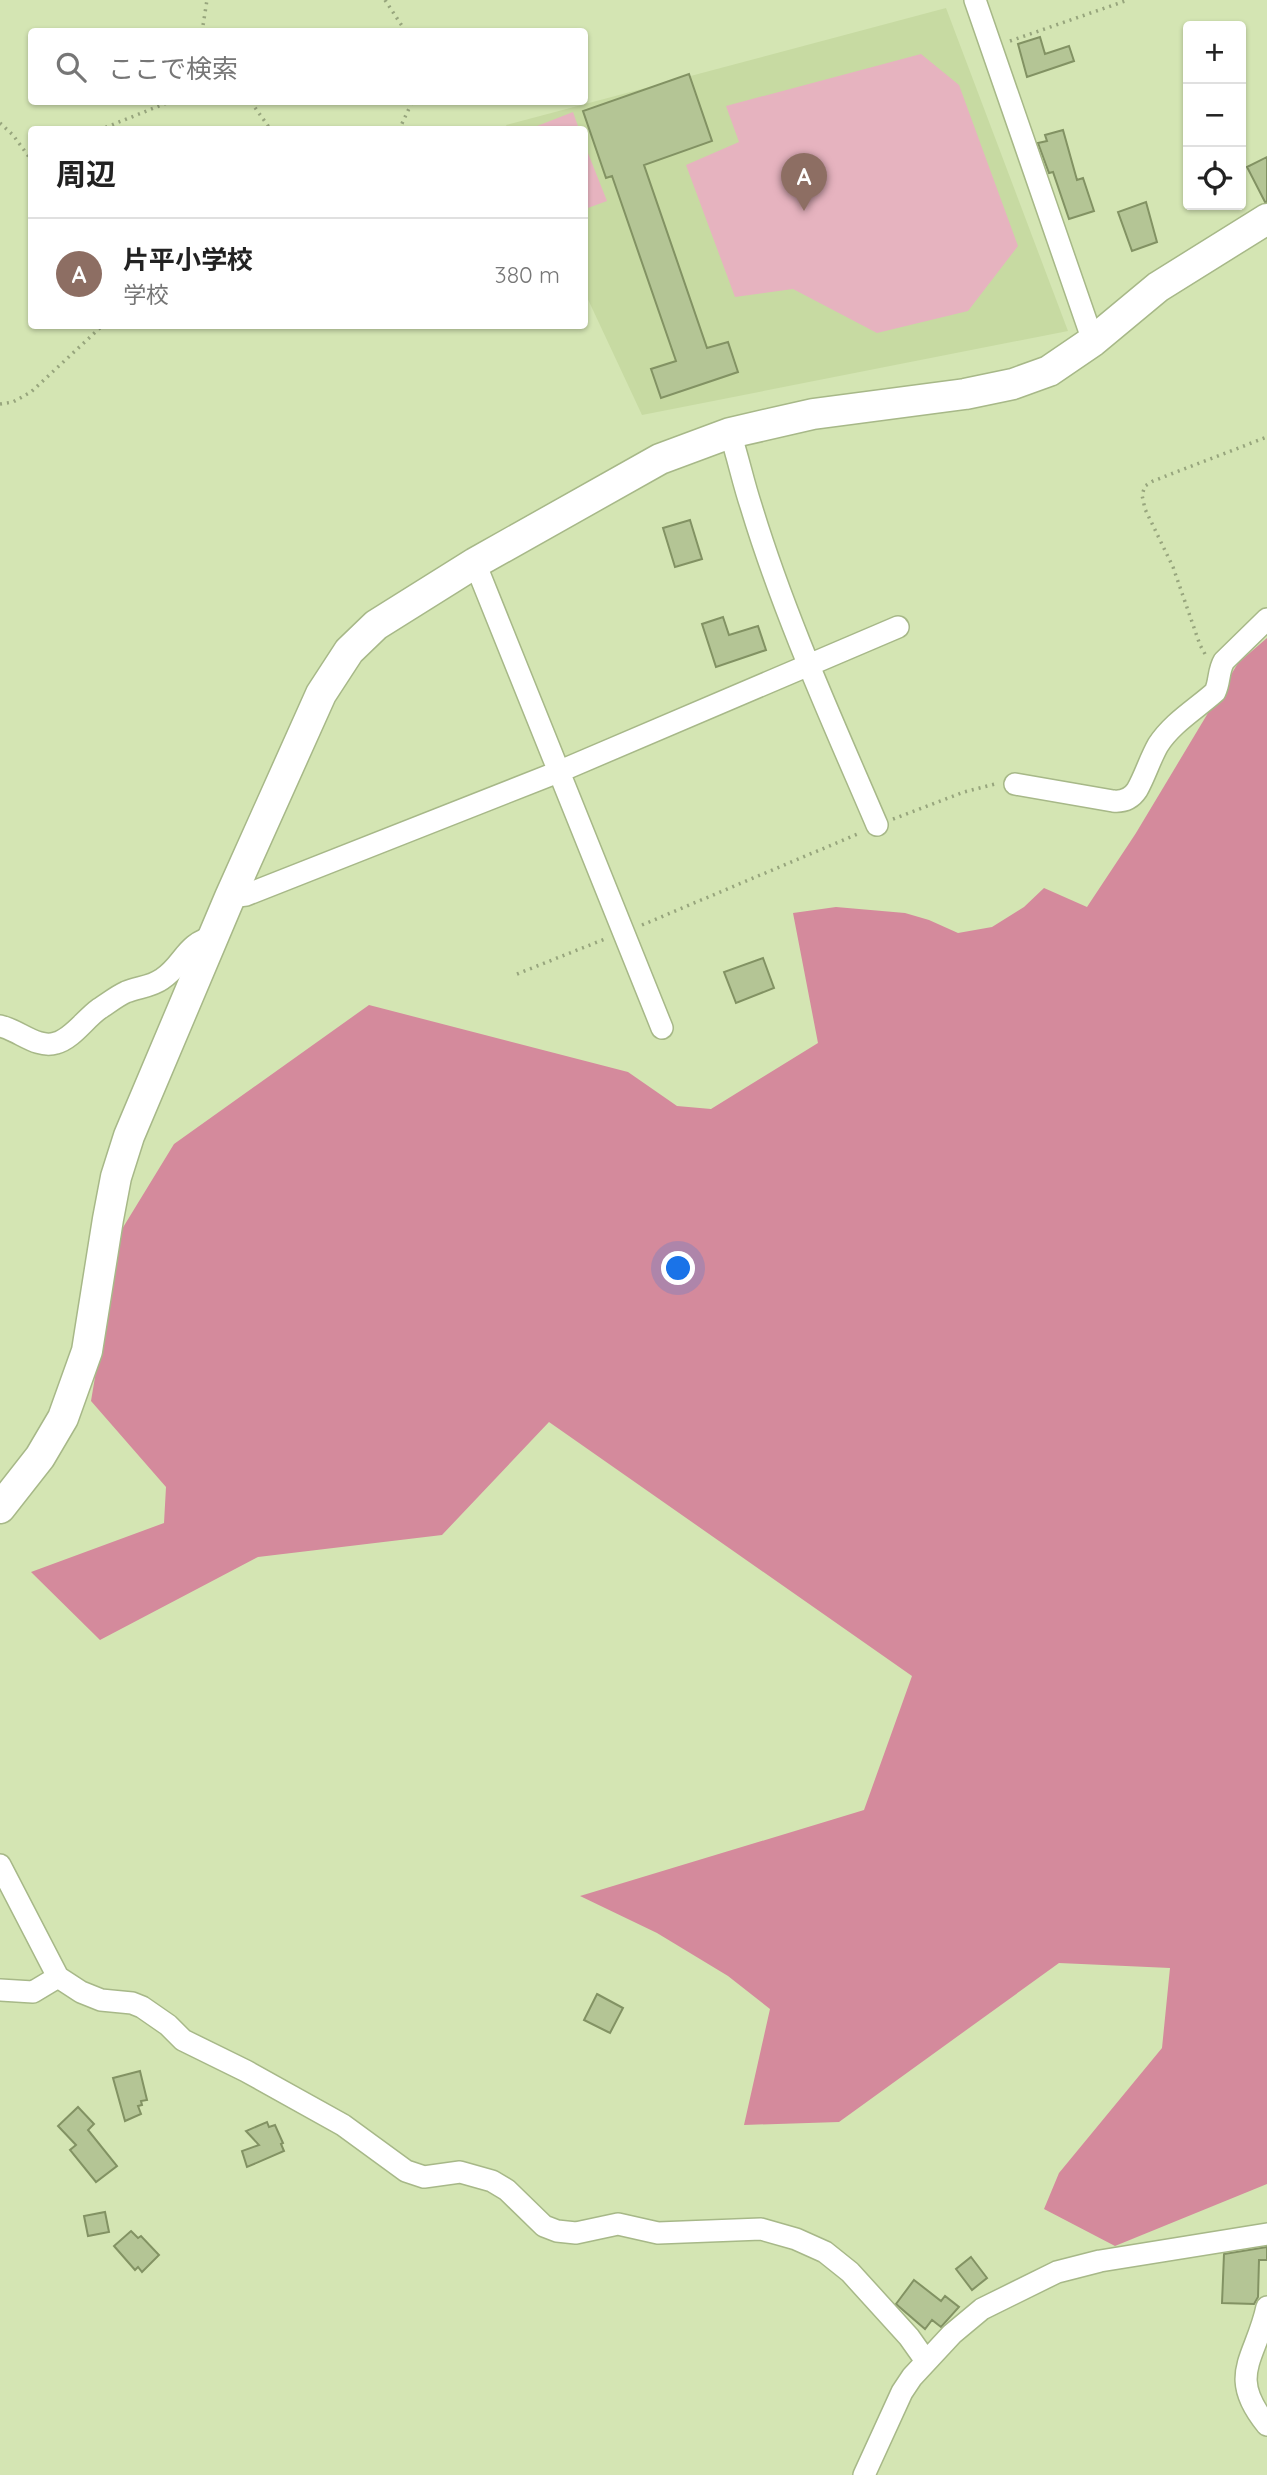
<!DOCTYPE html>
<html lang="ja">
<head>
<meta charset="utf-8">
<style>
  :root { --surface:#fff; --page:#f2f2f2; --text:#222; --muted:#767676; --line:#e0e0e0; --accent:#1a73e8 }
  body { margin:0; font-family:Quicksand,"Noto Sans JP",sans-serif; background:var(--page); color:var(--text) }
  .controls { position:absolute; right:21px; top:21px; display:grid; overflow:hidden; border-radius:7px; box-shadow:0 2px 5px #0004 }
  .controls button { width:63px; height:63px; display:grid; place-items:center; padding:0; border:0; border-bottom:2px solid var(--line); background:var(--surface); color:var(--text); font:35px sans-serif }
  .you { position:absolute; left:679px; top:1269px; width:24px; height:24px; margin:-18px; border:5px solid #fff; border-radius:50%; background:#1a73e8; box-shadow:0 0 0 10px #1a73e833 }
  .badge { display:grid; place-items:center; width:46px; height:46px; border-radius:50%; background:var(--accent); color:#fff; font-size:23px; font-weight:700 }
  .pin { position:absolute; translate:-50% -58px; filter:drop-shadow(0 2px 4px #0008) }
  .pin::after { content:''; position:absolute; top:37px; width:24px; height:21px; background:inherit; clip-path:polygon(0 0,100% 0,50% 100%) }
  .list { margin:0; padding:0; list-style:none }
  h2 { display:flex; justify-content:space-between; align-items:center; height:91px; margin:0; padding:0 28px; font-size:30px }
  h2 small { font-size:23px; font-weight:400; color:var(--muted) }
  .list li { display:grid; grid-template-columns:46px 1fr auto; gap:21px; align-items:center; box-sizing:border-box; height:112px; padding:0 28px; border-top:2px solid var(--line) }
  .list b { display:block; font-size:26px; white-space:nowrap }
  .list p { margin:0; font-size:23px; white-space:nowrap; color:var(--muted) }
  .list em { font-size:23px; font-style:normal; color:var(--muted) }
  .icon { flex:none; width:38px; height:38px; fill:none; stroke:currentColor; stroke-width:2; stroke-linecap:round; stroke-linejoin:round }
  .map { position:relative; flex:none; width:1267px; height:2475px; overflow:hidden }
  .search { position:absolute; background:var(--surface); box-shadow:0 2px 5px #0004; left:28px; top:28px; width:560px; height:77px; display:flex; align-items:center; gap:18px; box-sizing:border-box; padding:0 24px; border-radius:7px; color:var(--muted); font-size:26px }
  .panel { position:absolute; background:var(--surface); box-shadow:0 2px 5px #0004; left:28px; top:126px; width:560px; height:203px; border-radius:7px }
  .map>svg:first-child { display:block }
</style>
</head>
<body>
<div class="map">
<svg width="1267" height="2475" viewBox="0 0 1267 2475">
  <rect width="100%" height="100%" fill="#d4e5b3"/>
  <path fill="#c7daa2" d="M946,8l122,323 -426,84 -57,-122 -1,-163 -76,-1 -2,-4z"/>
  <path fill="#e6b3bf" d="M921,54l38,31 59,161 -50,65 -91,22 -84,-44 -58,8 -49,-132 53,-23 -13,-36z
    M573,112l6,17h-47v-1z
    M584,143l23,58 -22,8h-1z"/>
  <path fill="#d48a9c" d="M1267,638v1546l-152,62 -71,-37 15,-36 103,-125 8,-80 -111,-5 -220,159 -95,3 26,-116 -42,-33 -71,-43 -77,-37 284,-86 48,-134 -363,-254 -107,113 -184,22 -158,83 -69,-68 133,-49 2,-36 -75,-86 28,-167 55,-90 195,-139 259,67 49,34 34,3 107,-66 -25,-130 43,-6 69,6 24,7 29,13 34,-6 32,-20 20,-19 43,19 49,-74 102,-170z"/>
  <path fill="#b4c595" stroke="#829263" stroke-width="2" d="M1040,37l5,17 24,-8 5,15 -47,16 -9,-33z
    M689,74l23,67 -68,24 63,183 21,-6 10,30 -77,26 -10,-29 25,-8 -64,-185 -6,2 -23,-67z
    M1063,130l14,50 6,-2 11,33 -25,8 -16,-47 -4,1 -11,-30 9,-2 -2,-6z
    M1267,157v45h-2l-18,-35z
    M1146,202l11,40 -25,9 -14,-39z
    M690,520l12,39 -27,8 -12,-39z
    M723,617l6,18 29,-9 8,24 -50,17 -14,-43z
    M763,958l11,30 -38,15 -12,-31z
    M597,1994l26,14 -13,25 -26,-13z
    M140,2071l7,29 -6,1 1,4 -4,1 3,8 -16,7 -12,-43z
    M78,2107l16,17 -6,6 29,36 -21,16 -26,-32 6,-5 -18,-19z
    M267,2122l2,5 6,-2 8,18 -2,1 3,7 -37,16 -5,-16 17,-6 -13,-14z
    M105,2212l4,20 -21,4 -4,-20z
    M131,2231l7,7 3,-2 18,19 -17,17 -4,-5 -3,3 -21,-24z
    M1267,2247v13h-8l-1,37 -4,7 -32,-1 2,-49z
    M971,2257l16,21 -15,12 -16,-21z
    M914,2280l27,21 4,-5 14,11 -18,20 -9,-7 -7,9 -29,-25z"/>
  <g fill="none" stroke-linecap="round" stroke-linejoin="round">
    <defs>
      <path id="street" d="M975,0l118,341
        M730,433c8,24 13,49 21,73 33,109 81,214 126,319
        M475,563l187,465
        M1015,784l98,17c10,1 18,-2 24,-11 8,-14 13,-31 21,-45 14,-22 38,-36 57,-53 5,-10 3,-21 9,-31l43,-42
        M230,897l16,-2 312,-123 340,-145
        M0,1026c19,4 37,23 56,17 16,-4 29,-24 43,-34 8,-5 18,-13 27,-17 12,-5 25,-5 36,-13 23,-15 22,-36 54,-43
        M0,1865l58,112 23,15 20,8 31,3 10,4 26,18 15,15 63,31 97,54 63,46 18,6 36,-5 32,9 15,9 37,36 13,5 19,2 42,-9 40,9 103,-4 35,10 29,13 25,20 59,65 17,24
        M0,1990l33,2 25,-15
        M1267,2307c-11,52 -41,68 0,118
        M864,2475l38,-83 10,-15 40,-43 30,-25 75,-37 43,-11 167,-27"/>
      <path id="secondary" d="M0,1508l40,-51 23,-39 24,-67 21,-132 8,-42 13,-41 101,-239 91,-203 28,-43 27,-26 99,-62 185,-104 70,-26 83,-19 152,-20 48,-10 36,-13 44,-30 65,-54 109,-68"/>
    </defs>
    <use href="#street" stroke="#a7b888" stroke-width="24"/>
    <use href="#secondary" stroke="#a7b888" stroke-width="33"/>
    <path stroke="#97a57d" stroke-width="3.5" stroke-dasharray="2 5" stroke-linecap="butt" d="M385,0l21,32
      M202,32l5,-32
      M1010,41l118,-41
      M251,102l20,28
      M0,123l13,12 19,26
      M99,130l70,-28
      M399,130l13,-28
      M0,404l13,-2 18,-10 71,-66
      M1205,654l-5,-9 -27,-78 -28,-58 -3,-14 3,-9 8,-5 114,-44
      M893,819l71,-27 31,-8
      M642,925l218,-92
      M517,974l88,-35"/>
    <use href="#street" stroke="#fff" stroke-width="21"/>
    <use href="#secondary" stroke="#fff" stroke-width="30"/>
  </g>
</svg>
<div class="controls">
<button>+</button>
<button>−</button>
<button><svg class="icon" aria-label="locate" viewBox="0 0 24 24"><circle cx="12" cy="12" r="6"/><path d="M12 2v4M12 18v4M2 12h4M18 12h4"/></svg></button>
</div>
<div class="you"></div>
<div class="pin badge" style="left:804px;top:211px;background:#8d6e63">A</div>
<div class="search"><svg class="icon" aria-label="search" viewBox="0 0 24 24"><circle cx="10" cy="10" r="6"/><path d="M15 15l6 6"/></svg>ここで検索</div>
<section class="panel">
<h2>周辺<small></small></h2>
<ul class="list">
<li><span class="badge" style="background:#8d6e63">A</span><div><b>片平小学校</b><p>学校</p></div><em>380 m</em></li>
</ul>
</section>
</div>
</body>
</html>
